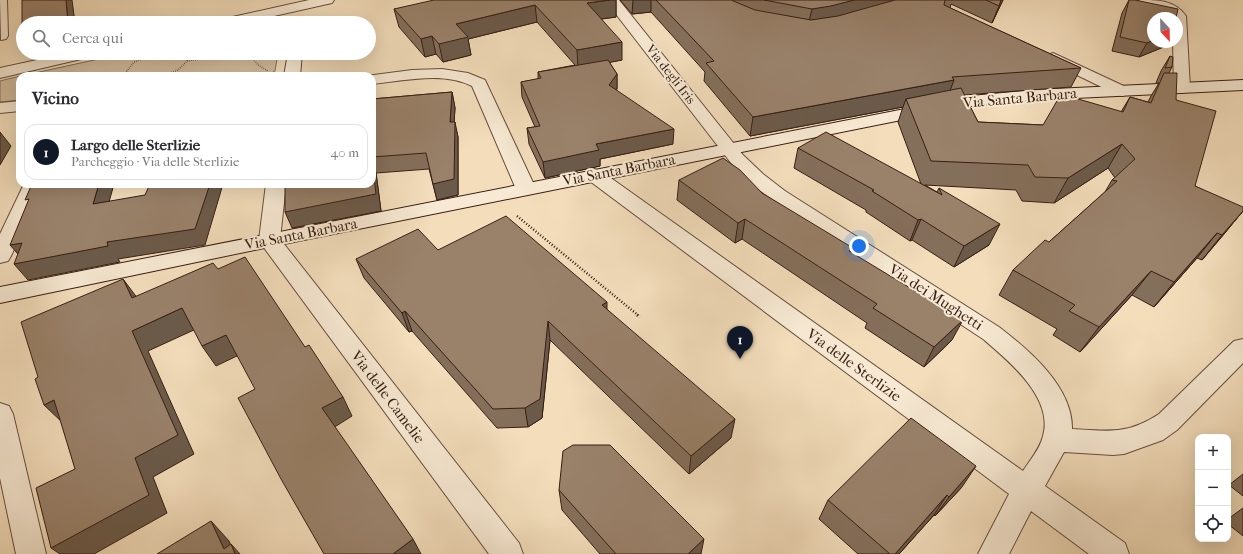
<!DOCTYPE html>
<html lang="it">
<head>
<meta charset="utf-8">
<style>
  :root { --surface:#fff; --page:#f7f7f7; --text:#2b2b33; --muted:#7c7c81; --line:#e1e1e2; --accent:#111827 }
  body { margin:0; font-family:"IM FELL French Canon",serif; background:var(--page); color:var(--text) }
  .controls { position:absolute; right:12px; bottom:12px; display:grid; overflow:hidden; border-radius:8px; box-shadow:0 4px 16px #0002 }
  .controls button { width:36px; height:36px; display:grid; place-items:center; padding:0; border:0; border-bottom:1px solid var(--line); background:var(--surface); color:var(--text); font:20px sans-serif }
  .compass { position:absolute; left:1147px; top:12px; width:36px; height:36px; border-radius:50%; background:var(--surface); box-shadow:0 4px 16px #0002; rotate:158deg }
  .you { position:absolute; left:859px; top:246px; width:14px; height:14px; margin:-10px; border:3px solid #fff; border-radius:50%; background:#1a73e8; box-shadow:0 0 0 6px #1a73e833 }
  .badge { display:grid; place-items:center; width:26px; height:26px; border-radius:50%; background:var(--accent); color:#fff; font-size:13px; font-weight:700 }
  .pin { position:absolute; translate:-50% -33px; filter:drop-shadow(0 1px 2px #0008) }
  .pin::after { content:''; position:absolute; top:21px; width:14px; height:12px; background:inherit; clip-path:polygon(0 0,100% 0,50% 100%) }
  .list { margin:0; padding:0; list-style:none }
  h2 { display:flex; justify-content:space-between; align-items:center; height:52px; margin:0; padding:0 16px; font-size:17px }
  h2 small { font-size:13px; font-weight:400; color:var(--muted) }
  .list li { display:grid; grid-template-columns:26px 1fr auto; gap:12px; align-items:center; box-sizing:border-box; height:56px; margin:0 8px 8px; padding:0 8px; border:1px solid var(--line); border-radius:12px }
  .list b { display:block; font-size:15px; white-space:nowrap }
  .list p { margin:0; font-size:13px; white-space:nowrap; color:var(--muted) }
  .list em { font-size:13px; font-style:normal; color:var(--muted) }
  .icon { flex:none; width:22px; height:22px; fill:none; stroke:currentColor; stroke-width:2; stroke-linecap:round; stroke-linejoin:round }
  .map { position:relative; flex:none; width:1243px; height:554px; overflow:hidden }
  .search { position:absolute; background:var(--surface); box-shadow:0 4px 16px #0002; left:16px; top:16px; width:360px; height:44px; display:flex; align-items:center; gap:10px; box-sizing:border-box; padding:0 14px; border-radius:22px; color:var(--muted); font-size:15px }
  .panel { position:absolute; background:var(--surface); box-shadow:0 4px 16px #0002; left:16px; top:72px; width:360px; height:116px; border-radius:12px }
  .map>svg:first-child { display:block }
</style>
</head>
<body>
<div class="map">
<svg width="1243" height="554" viewBox="0 0 1243 554">
  <rect width="100%" height="100%" fill="#f3ddbb"/>
  <filter id="stains"><feTurbulence type="fractalNoise" baseFrequency=".005" numOctaves="4"/><feColorMatrix values="0 0 0 0 .2 0 0 0 0 .09 0 0 0 0 .02 0 0 0 .5 -.17"/></filter>
  <radialGradient id="worn" r=".72"><stop offset=".6" stop-color="#630" stop-opacity="0"/><stop offset="1" stop-color="#630" stop-opacity=".3"/></radialGradient>
  <path fill="#d3bd9e" stroke="#856e58" d="M126,53h152l-3,18 -9,5h-245z
    M20,76v24l-20,2v-21z"/>
  <g fill="none" stroke-linecap="round" stroke-linejoin="round">
    <defs>
      <path id="street" d="M0,0h7l1,36 -2,3 -5,1z
        M309,0h25l-2,3 -89,20h-26l2,-3z
        M605,0h14l124,155 20,19 22,17 214,136c30,23 74,60 73,102 36,2 55,6 87,-15l75,-73 9,-2v24l-66,67 -14,10 -39,14 -11,1 -49,-3 -19,34 80,57 4,11h-40l-58,-43 -22,43h-31l31,-60 -422,-315 -2,-4 2,-4 7,-2 7,2 422,300c7,-11 17,-22 20,-35 11,-38 -34,-75 -60,-97l-212,-140 -22,-17 -18,-19z
        M1139,0c18,0 36,0 47,16l4,72 -2,3 -6,2 -6,-2 -2,-3 -1,-46h4v-24h-5l-9,-8 -22,-7z
        M69,53h27l-2,3 -94,22v-10z
        M288,53h14l-2,23h-16z
        M1053,53l75,35 2,3 -2,3 -6,2 -6,-2 -68,-33 -3,-3 3,-3z
        M442,69l26,4 17,7 51,109 -3,4 -7,2 -7,-2 -3,-4 -44,-103c-30,-15 -68,-5 -100,-2v-8h-6l46,-6z
        M20,101v10l-20,2v-10z
        M24,184h20l-33,72 -3,5 -8,2v-29z
        M266,184h20l-6,55 239,304 4,11h-34l-227,-309 -3,-5z
        M0,403l9,3 4,8 33,140h-30l-16,-76z"/>
      <path id="secondary" d="M1243,80v10l-210,10 -62,6 -702,141 -269,56v-16l971,-191 62,-6z"/>
    </defs>
    <use href="#street" stroke="#664e3d" stroke-width="2"/>
    <use href="#secondary" stroke="#371e13" stroke-width="2"/>
    <path stroke="#371e13" stroke-width="1.5" stroke-dasharray="0.5 1.5" stroke-linecap="butt" d="M179,53l8,4v4
      M248,53l10,12 10,6
      M131,76l-4,-5 7,-9 25,-9
      M162,76l16,-6 9,-9 59,-8"/>
    <path stroke="#371e13" stroke-width="2.5" stroke-dasharray="1 2" stroke-linecap="butt" d="M517,216l122,100"/>
    <path stroke="#371e13" stroke-width="3" stroke-dasharray="1 2.5" stroke-linecap="butt" d="M637,315l3,2"/>
    <use href="#street" fill="#f7e9d3" fill-rule="evenodd"/>
    <use href="#secondary" fill="#f7e9d3" fill-rule="evenodd"/>
  </g>
  <path fill="#846f5b" stroke="#371e13" d="M616,0v17l-15,2 21,41 -13,2 8,12v15l-1,1 57,54 -73,15v7l-55,12 -16,-34 -2,-16 8,-1 -13,-30 -1,-15 17,-3v-7l37,-7 -38,-43 -69,17 3,16 -28,7 -7,-8 -11,3 -26,-30 -5,-18z
    M620,0h383l-11,23 -41,-19 -1,4 131,60 -10,19 -107,8 14,27 65,3 78,-13 9,-15 18,5 3,-6 8,-13h-3l5,-12 9,-15 2,11 -3,6 7,27 19,86 48,25 -41,49 -5,-2 -43,49 -22,-12 -52,57 -27,-17 4,-6 -58,-34 14,-25 36,-28 56,-50 7,-12 3,-2 -7,-10 -54,35 -32,-2 -6,-11 -91,-5 12,7 2,-4 50,57 -35,22 -42,-27 -2,1 -44,-29v-2l-72,-42 4,-20 123,36 -23,-62 5,-15 -153,29 -46,-55 1,-9 -54,-60 -19,2z
    M1129,0l24,42h15l-2,4 -27,11 -27,-6 10,-38z
    M452,92l3,16 -1,14 4,15v58l-21,5 -8,-31 -53,4 5,38 -89,17 80,-44v-85z
    M679,180l83,13 89,59 101,88 -28,27 -59,-39 2,-5 -125,-84 -7,4 -58,-43z
    M438,250l169,59 124,129 -42,36 -139,-134 -8,78 -14,9 -31,1 -85,-97 -3,1 -45,-54 -8,-19z
    M1243,474v22l-14,-11z
    M962,487l-27,29 -1,-1 -35,39h-41l-39,-35 9,-19z
    M559,490l142,64h-101l-38,-44z
    M1243,508v28l-15,-12v-5z"/>
  <path fill="#6b5a4a" stroke="#371e13" d="M66,0h6l3,23h-7z
    M610,0h6v17l-29,4v-18z
    M633,0h18v12l-19,2z
    M854,0h56l-102,26 4,-17z
    M1001,0h2l-11,23 7,-17z
    M535,5l2,17 -69,17 3,16 -28,7 -4,-18 17,-20z
    M432,36l4,18 -11,3 -4,-18z
    M1153,40v2h15l-2,4 -27,11 8,-14z
    M622,42v18l-44,9 -1,-19z
    M617,74v15l-7,12 -1,-16z
    M954,80l-7,19h-41l-3,8 -153,29 3,-19z
    M452,92l3,16 -2,30 -3,-16z
    M455,122l3,15v58l-21,5 -4,-16z
    M674,129l-1,15 -73,15v7l-55,12 -2,-16 53,-18z
    M0,132l11,14 -11,19z
    M1122,144l-14,24 -54,35 14,-25z
    M372,159l4,14 5,38 -89,17 -7,-16 87,-50z
    M99,184h15l-10,36 -11,-16z
    M210,184h13l-18,61 -87,14 2,3 -92,18 -14,-16 93,-22z
    M1243,211l-18,22 -23,27 20,-25z
    M745,219l-3,20 -7,4 3,-20z
    M921,219l-9,21 -2,1 8,-21z
    M1000,224l-11,21 -35,22 10,-21z
    M1217,233l-20,25 -43,49 20,-25z
    M22,243l2,18 -14,-16z
    M1151,271l-19,24 -52,57 19,-25z
    M123,279l15,20 -6,-1z
    M607,302v19l-5,-16z
    M182,308l14,21 -48,22 46,103 -41,23 14,36 -73,41h-34l-9,-6 84,-90 -3,-127z
    M405,311l7,20 -3,1 -7,-19z
    M963,320l-11,20 -28,27 10,-20z
    M548,321l2,19 -8,78 -14,9 -3,-19z
    M226,335l13,20 -23,11 -14,-20z
    M343,397l9,19 -19,12 -11,-20z
    M54,400l10,24 -20,-19z
    M735,419l-4,19 -42,36 2,-18z
    M976,466l-14,21 -27,29 14,-19z
    M947,495l-13,20 -35,39h-4z
    M211,521l18,20 6,13 -11,-5z
    M413,539l8,15h-28z
    M704,539l-3,15h-13z
    M231,544l9,10h-5z"/>
  <path fill="#99816a" stroke="#371e13" d="M22,0h44l2,23h-45v10h-1z
    M434,0h176l-23,3 35,39 -45,8 -42,-45 -79,19 12,13 -29,7 -7,-8 -11,3 -27,-30z
    M656,0h75l24,10 56,10 27,-4 57,-16h50l-1,5 137,63 -129,9 2,3 -201,37 -47,-54 8,-2z
    M764,0h90l-23,6 -19,3z
    M986,0h15l-2,6z
    M1129,0h6l43,9 -2,9h-23v22l-6,3 -27,-6z
    M1170,56l3,1 -1,10 -7,1z
    M608,60l9,14 -8,11 65,44 -78,15 3,6 -56,12 -16,-34 13,-2 -19,-44 20,-4 -3,-6z
    M1164,73h13l-1,27 40,11 -21,75 48,21v4l-21,24 -5,-2 -43,49 -23,-11 -52,56 -30,-16 6,-6 -62,-35 32,-30 4,2 68,-61 -5,-1 23,-21 -13,-15 -54,34 -33,-1 -7,-12 -97,-4 -25,-62 55,-11 17,34 65,3 18,-31 62,18 7,-15 21,6z
    M452,92l-2,30h5l-1,57 -21,5 -7,-31 -54,4v-58z
    M826,132l116,63 -3,-7 61,36 -36,22 -43,-27 -3,1 -46,-29 2,-1 -76,-42z
    M723,158l17,12 22,23 91,55 -4,3 114,69 -29,27 -61,-39 4,-4 -132,-85 -7,4 -59,-43z
    M372,162l4,32 -91,18v-28h87z
    M32,184h67l-6,20 52,-9 5,-11h60l-15,45 -88,13 1,4 -94,18 8,-21 -12,2 19,-46 -4,1z
    M506,216l101,86 -5,3 133,114 -44,37 -143,-135 -8,78 -15,9 -32,1 -88,-98 -3,2 -46,-54 62,-30 20,21z
    M245,257l60,90 4,-2 34,52 -21,11 91,131 -20,15h-69l-43,-75 -43,-81 17,-9 -29,-54 -24,11 -20,-38 -50,23 46,104 -43,23 14,37 -98,53 -15,-60 39,-19 -21,-69 -10,5 -9,-26 3,-2 -17,-55 102,-43 9,19 81,-35 5,6z
    M911,418l65,48 -27,31 -2,-2 -52,59h-5l-62,-54z
    M573,445h37l94,94 -16,15h-72l-57,-64 4,-39z
    M211,521l13,28 7,-5 4,10h-78z"/>
  <g text-anchor="middle" dominant-baseline="central" stroke-width="4" stroke-linejoin="round" paint-order="stroke">
    <g font-size="13" fill="#371e13" stroke="#f7e9d3">
      <text transform="translate(671 74) rotate(52)">Via degli Iris</text>
    </g>
    <g font-size="15" fill="#371e13" stroke="#f7e9d3">
      <text transform="translate(1020 98) rotate(-5)">Via Santa Barbara</text>
      <text transform="translate(619 170) rotate(-11)">Via Santa Barbara</text>
      <text transform="translate(301 234) rotate(-11)">Via Santa Barbara</text>
      <text transform="translate(936 297) rotate(33)">Via dei Mughetti</text>
      <text transform="translate(854 365) rotate(36)">Via delle Sterlizie</text>
      <text transform="translate(388 397) rotate(53)">Via delle Camelie</text>
    </g>
  </g>
  <rect width="100%" height="100%" filter="url(#stains)"/>
  <rect width="100%" height="100%" fill="url(#worn)"/>
</svg>
<div class="controls">
<button>+</button>
<button>−</button>
<button><svg class="icon" aria-label="locate" viewBox="0 0 24 24"><circle cx="12" cy="12" r="6"/><path d="M12 2v4M12 18v4M2 12h4M18 12h4"/></svg></button>
</div>
<svg class="compass" viewBox="-18 -18 36 36"><path d="M0-13l5 13h-10z" fill="#e53935"/><path d="M0 13l5-13h-10z" fill="#7c7c81"/></svg>
<div class="you"></div>
<div class="pin badge" style="left:740px;top:359px">1</div>
<div class="search"><svg class="icon" aria-label="search" viewBox="0 0 24 24"><circle cx="10" cy="10" r="6"/><path d="M15 15l6 6"/></svg>Cerca qui</div>
<section class="panel">
<h2>Vicino<small></small></h2>
<ul class="list">
<li><span class="badge">1</span><div><b>Largo delle Sterlizie</b><p>Parcheggio · Via delle Sterlizie</p></div><em>40 m</em></li>
</ul>
</section>
</div>
</body>
</html>
